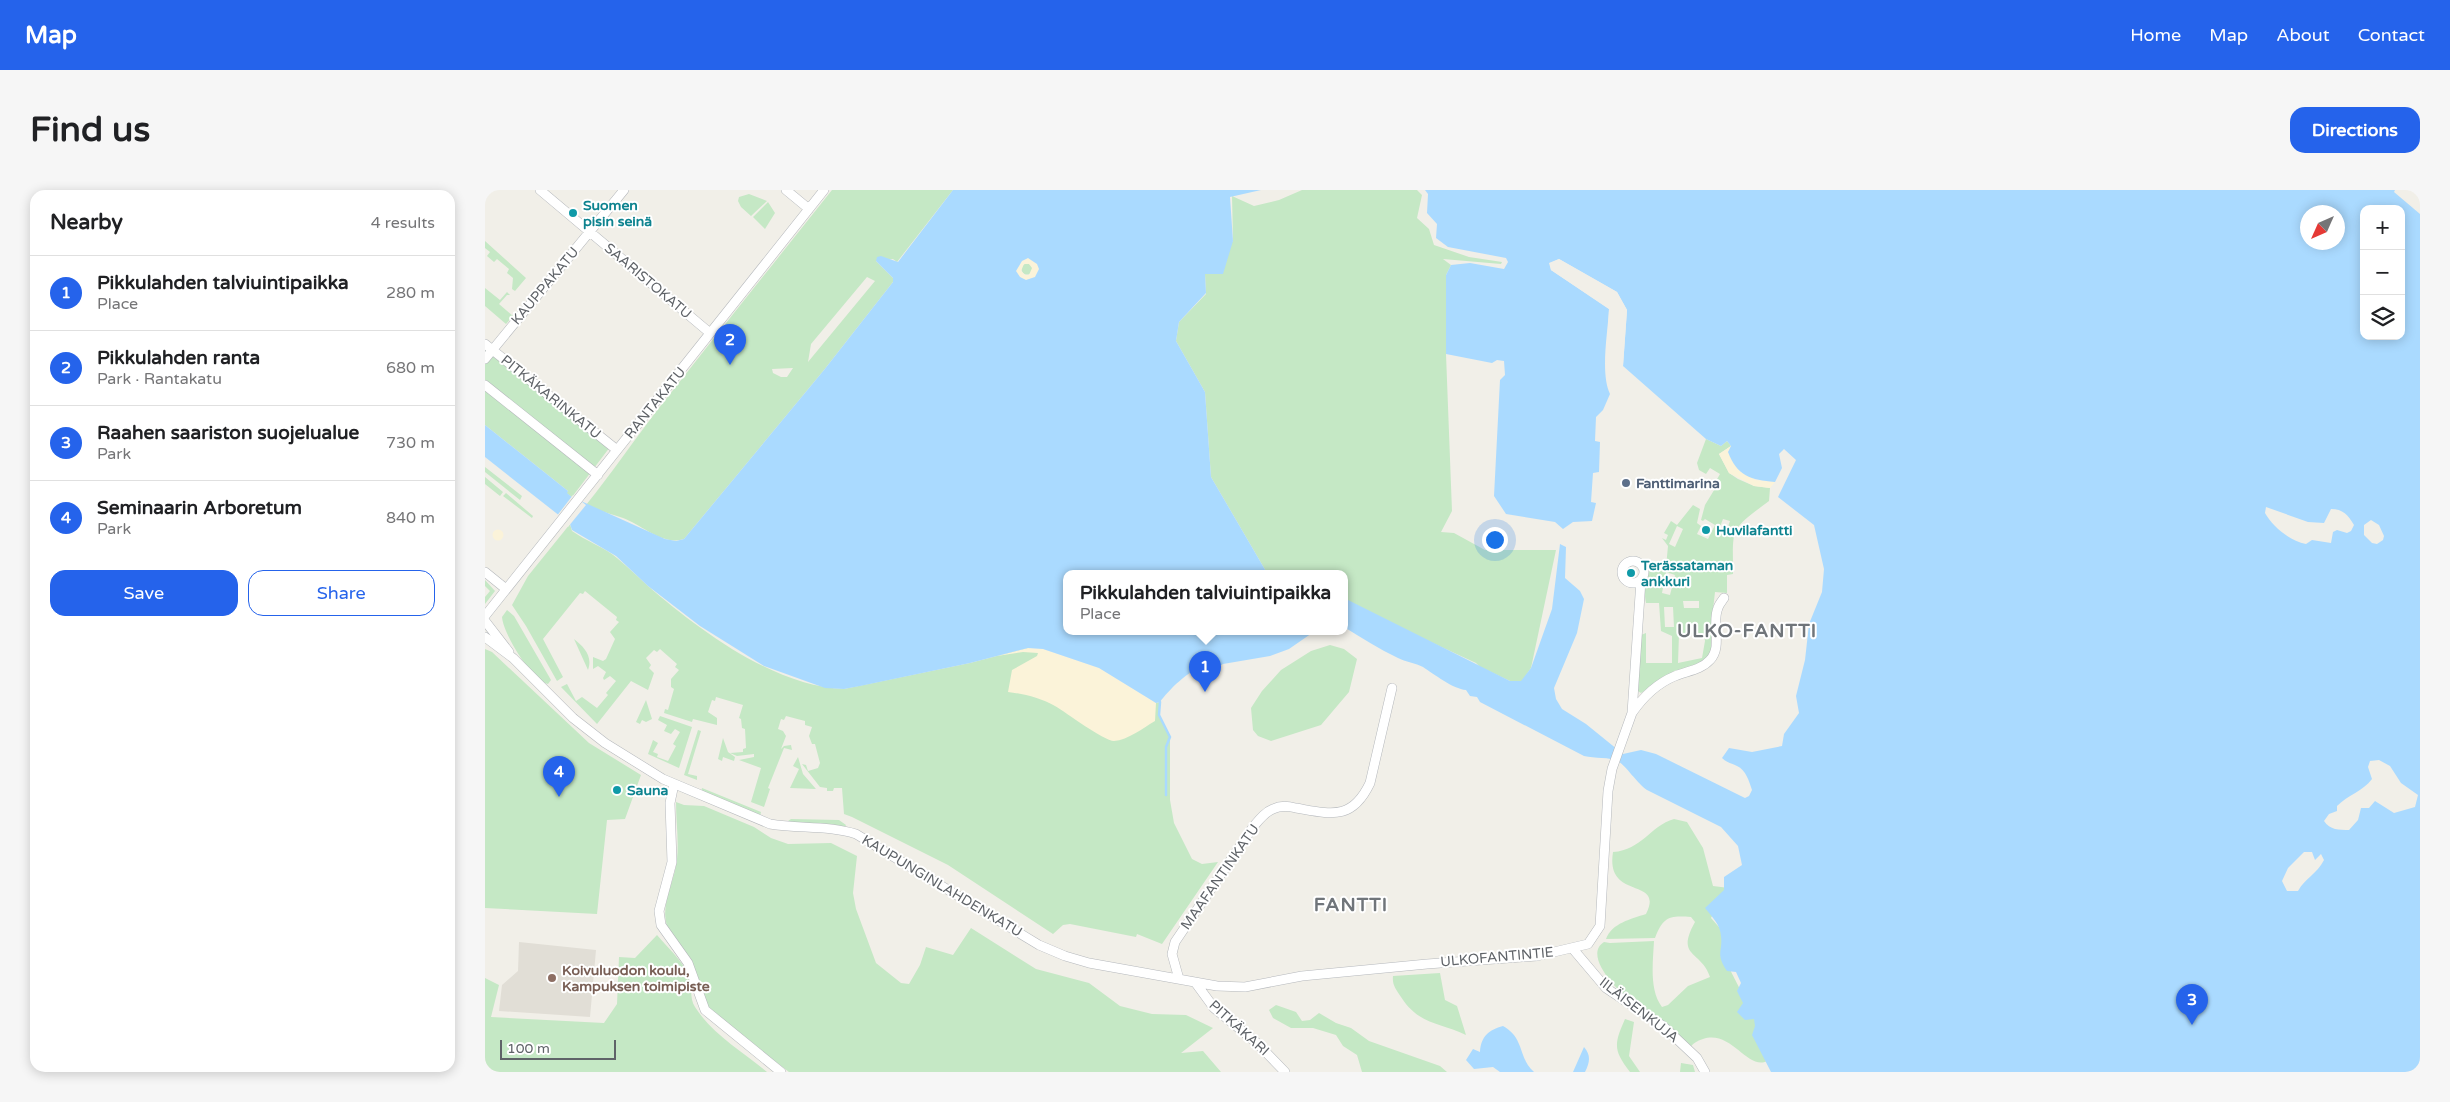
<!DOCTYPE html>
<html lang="en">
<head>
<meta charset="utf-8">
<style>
  :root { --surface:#fff; --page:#f6f6f6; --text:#202124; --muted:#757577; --line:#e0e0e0; --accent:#2563eb }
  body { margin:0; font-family:"Varela Round",sans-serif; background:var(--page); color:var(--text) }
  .controls { position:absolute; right:15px; top:15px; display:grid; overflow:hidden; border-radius:10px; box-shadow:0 2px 12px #0003 }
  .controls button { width:45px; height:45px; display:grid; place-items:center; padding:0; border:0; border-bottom:1px solid var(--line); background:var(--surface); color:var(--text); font:25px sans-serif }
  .compass { position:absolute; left:1815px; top:15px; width:45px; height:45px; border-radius:50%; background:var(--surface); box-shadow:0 2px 12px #0003; rotate:225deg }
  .scale { position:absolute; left:15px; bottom:12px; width:116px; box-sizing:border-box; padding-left:5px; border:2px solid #5f6368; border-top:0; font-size:14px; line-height:18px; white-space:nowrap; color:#5f6368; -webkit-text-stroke:4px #fff; paint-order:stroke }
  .you { position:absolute; left:1009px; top:349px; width:18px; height:18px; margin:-12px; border:4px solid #fff; border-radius:50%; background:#1a73e8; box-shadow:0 0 0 8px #1a73e833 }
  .badge { display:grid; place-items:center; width:32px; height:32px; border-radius:50%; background:var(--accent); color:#fff; font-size:16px; font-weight:700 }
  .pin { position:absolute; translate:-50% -41px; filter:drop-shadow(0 1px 2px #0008) }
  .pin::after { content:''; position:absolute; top:26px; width:18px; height:15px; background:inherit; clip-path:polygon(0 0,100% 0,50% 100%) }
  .popup { position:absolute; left:578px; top:380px; width:285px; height:65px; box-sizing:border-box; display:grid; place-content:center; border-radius:10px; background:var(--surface); filter:drop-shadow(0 1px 4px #0005); font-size:16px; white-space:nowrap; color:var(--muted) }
  .popup b { font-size:19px; color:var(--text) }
  .popup::after { content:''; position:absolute; left:50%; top:100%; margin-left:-10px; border:10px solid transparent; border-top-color:var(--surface) }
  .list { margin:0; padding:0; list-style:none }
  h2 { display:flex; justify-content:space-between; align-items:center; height:65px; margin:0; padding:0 20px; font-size:21px }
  h2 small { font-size:16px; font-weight:400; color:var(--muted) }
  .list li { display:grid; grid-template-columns:32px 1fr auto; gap:15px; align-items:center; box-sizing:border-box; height:75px; padding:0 20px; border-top:1px solid var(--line) }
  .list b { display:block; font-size:19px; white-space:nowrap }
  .list p { margin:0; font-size:16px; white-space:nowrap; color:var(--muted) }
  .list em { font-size:16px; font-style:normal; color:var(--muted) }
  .actions { display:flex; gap:10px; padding:15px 20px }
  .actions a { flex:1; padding:11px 0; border:1px solid var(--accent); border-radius:15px; text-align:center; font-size:18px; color:var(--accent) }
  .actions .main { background:var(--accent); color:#fff }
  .icon { flex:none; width:28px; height:28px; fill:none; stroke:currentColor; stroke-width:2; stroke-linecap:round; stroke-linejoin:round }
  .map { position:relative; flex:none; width:1935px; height:882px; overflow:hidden; border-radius:15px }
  header { display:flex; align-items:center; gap:30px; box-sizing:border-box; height:70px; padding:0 25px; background:var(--accent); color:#fff }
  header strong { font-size:24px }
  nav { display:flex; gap:28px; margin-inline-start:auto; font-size:18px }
  .intro { display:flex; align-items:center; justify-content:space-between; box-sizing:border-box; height:120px; padding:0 30px }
  h1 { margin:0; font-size:35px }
  .button { padding:12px 22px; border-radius:15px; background:var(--accent); color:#fff; font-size:18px; font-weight:700 }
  main { display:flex; gap:30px; padding:0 30px }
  aside { flex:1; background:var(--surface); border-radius:15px; box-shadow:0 2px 12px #0003 }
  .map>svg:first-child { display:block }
</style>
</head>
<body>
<header>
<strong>Map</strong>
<nav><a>Home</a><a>Map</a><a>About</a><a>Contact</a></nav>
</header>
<div class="intro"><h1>Find us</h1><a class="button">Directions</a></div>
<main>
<aside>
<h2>Nearby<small>4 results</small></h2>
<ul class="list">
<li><span class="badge">1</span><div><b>Pikkulahden talviuintipaikka</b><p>Place</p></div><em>280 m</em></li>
<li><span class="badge">2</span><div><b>Pikkulahden ranta</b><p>Park · Rantakatu</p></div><em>680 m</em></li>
<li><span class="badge">3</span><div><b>Raahen saariston suojelualue</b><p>Park</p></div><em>730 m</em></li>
<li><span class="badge">4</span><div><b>Seminaarin Arboretum</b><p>Park</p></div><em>840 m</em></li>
</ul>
<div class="actions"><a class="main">Save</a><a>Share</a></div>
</aside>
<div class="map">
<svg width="1935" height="882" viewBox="0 0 1935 882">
  <rect width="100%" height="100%" fill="#f1efe8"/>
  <path fill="#e1ded6" d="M34,752l77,8 -6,67 -91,-6 3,-26 16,-14z"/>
  <path fill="#c5e8c5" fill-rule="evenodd" d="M347,0h121l-56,72 -4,-3 -17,2 17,17v4l-69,88 -140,169c-21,7 -42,-14 -61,-21 -13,-4 -25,-8 -37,-13 26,-32 48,-65 73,-97 57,-73 115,-145 173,-218zM382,87l8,4 -67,81 3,-18zM308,178l-6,9h-6l-8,-4 -1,-4z
    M817,0h115l5,5 -5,23 12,11 5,16 35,12 33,5 -1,2 -58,-5 8,6 -5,10v79l6,157 -11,21 13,1 31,17h71l-25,118 -9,13h-12l-30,-14 -4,-4 -132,-61v-29h-51l-5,-3 -4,3h-17l-56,-96 -6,-85 -29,-51 3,-19 27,-28 -1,-20 28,-33 -1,-45 22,10 25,-6z
    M264,4l18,7 -16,15 -10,-9 -3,-6 1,-4z
    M283,12l7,11 -10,16 -12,-12z
    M0,51l41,37 -11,13 -3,-2 1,-11 -6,-5 2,-4 -12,-10 -3,3 -7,-6 3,-4 -5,-4z
    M536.5 79a5.5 5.5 0 1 1 11 0a5.5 5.5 0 1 1-11 0Z
    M0,98l15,12 7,-8 3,3h-3l-8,9 14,12 -7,8 -21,-18z
    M0,156l125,101 -38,50 -6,-4 2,-2 -83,-66z
    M1221,249l15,7 6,-5 4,5 -12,8 10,19 9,6 16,7 16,2 -1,13c-40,30 -36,25 -36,73l-6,1v18l-12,-1 -4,35v26l-12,13 -25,5 -33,22 -3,-2 3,-56 5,-2v30h26v-27l-11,-5 -2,-28h-13c-3,-15 -1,-26 6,-40l14,4 2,-21 -6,-8 4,2 2,-5 -4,-2 7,-12 6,4 16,-20 7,4 -3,14 4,3 -4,8 11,5 7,-14 -10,-6 -2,2 -2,-1 4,-15 14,-23 -3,-1 4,-7 -10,-6 -4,6 -7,-4 -2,-7zM1238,329l7,2 -5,14 -7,-3zM1192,336l6,3 -8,18 -6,-3zM1181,382l9,3 -5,20 -8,-2zM1198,411h16v7h-15zM1179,417h9l1,20h-9zM1194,444h25l1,7 -3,17 -24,5z
    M0,277l37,29 -2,4 -35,-28z
    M0,287l18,15 -3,4 -15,-12z
    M21,303l27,23 -1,2 -29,-22z
    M85,334l2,7c14,10 32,16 45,27 11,9 21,19 31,28 51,44 127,101 196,103l126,-26 58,-15 128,55 4,-1 -1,13 11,22v63l4,23 18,36 10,5 16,-2 -56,82 -25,-10 -1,3 -66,-13 -7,1 -10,9 -105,-69 -96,-48 -8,-3 -2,-26h-8l-1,3h-6v-3l-7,-1 -18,-23 4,1 2,6 10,-3 2,-5 -5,-19h-3l-3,-8 3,-9 -7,-2v-4l-19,-5 -2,4 -3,-1 -3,10 5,2 3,5 -5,13 3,-3 7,-1 1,5 -8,-2 -16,40 2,1 -6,18 -13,-5 10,-34 -22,-8 15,-3v-3l-17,2 -7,-3 13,-1v-3l3,-1 -1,-19 -3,-1 -1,-9 -2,-1 4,-13 -27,-8 -1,4 -3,-1 -4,12 9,6v7l-24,-6 -1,3 -28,-9 1,-4 3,1 6,-21 -3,-2v-8l8,-9 -4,-3 2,-3 -17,-15 -3,3 -3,-2 -8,8 5,7 -2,3 5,5 -6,17 -17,-9 -34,43 -36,-37 6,-3 9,17 6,-4 15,11 11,-13 -2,-2 10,-12 -6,-5 -6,4 -1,-2 3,-6 -8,-6 -5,3v-12l10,4 3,-2 9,-20 -5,-7 9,-10 -3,-2 1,-3 -32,-26 -2,3 -3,-1 -37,46 20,38 -6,4 -31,-55 -14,-21 16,-29z
    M0,390l10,11 -10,13v-7l5,-6 -5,-5z
    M22,420l7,6 37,64 -3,4c-16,-2 -45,-51 -46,-67z
    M89,449c10,8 19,17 14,31z
    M845,455l14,4 13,10 -8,33 -28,33 -50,16 -13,-5 -5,-6 -2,-22 11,-17 19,-21 30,-19z
    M0,459l7,3 97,91 52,32 -16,44 -18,1 -10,94 -112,-6z
    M161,510l6,19 -6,3 -4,-2 -2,4 -4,-2z
    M175,526l32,11 -13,41 -31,-14 5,-14 5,3 -5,9 5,2 -1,3 11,4 8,-15 -3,-2 7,-12 -5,-3 -4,5 -7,-3 3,-6 -9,-5z
    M213,540l3,1 -13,43 9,2v4l-13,-5z
    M238,548l5,14 7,5 -1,4 -11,-4 -1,4 -4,-2z
    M313,567l5,17 13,15 -26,-1 9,-19 -6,-3z
    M217,598l59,24 -1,4 -59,-24z
    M191,612l8,3 20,1 50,21 17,11 17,6 43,-1 26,13 -4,37 3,16 20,54 25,20 8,1 11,-19 6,-18 27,8 18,-27 65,41 53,14 31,23 32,8 34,1 27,13 -32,25 22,-2 18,21h-432l-77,-59c-10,-14 -11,-31 -18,-46 -7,-15 -22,-25 -27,-41 -7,-23 8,-44 10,-67 2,-18 -1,-38 -1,-57z
    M306,629l48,1 7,5 -1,2 -14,-3 -40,-1 -3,-2z
    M1189,629l13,3 16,26 10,38 16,2 -2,-6 2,-5c4,8 4,15 3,24l-18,11 -3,6 14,16 -2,14 3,13c11,25 42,75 41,100 -19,10 -36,-32 -64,-22 -6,2 -10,4 -13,9 -6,-6 -12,-13 -19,-19 -11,-10 -27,-16 -39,-26 -12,-10 -50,-47 -28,-61l6,1 44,-2c-1,21 -5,49 8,66l6,-2 20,-19 22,-9c-9,-27 -35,-19 -15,-55l-4,-5c-22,-2 -28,0 -36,21l-49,1c6,-16 25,-20 40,-25 19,-38 -41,-12 -33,-62 29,-2 37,-26 61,-33z
    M172,745c10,12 25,25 31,39 5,12 1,24 7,33 17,27 48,45 72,65h-282v-94l14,7 -8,32 113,6 13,-19 2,-47 16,1z
    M955,783l5,27 12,6 9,29c-27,-13 -47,-10 -65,-38 -5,-8 -9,-12 -8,-21z
    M791,815l20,7 6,9 8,-1 9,-7 17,10 15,5 18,13 71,25 7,6h-85l-5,-17 -14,-9 -7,-11 -23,-7h-22l-18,-10 -4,-8z
    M1140,829l9,3 -5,34 11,16h-10c-17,-22 -16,-28 -5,-53z
    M1196,873l12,2 2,7h-15z"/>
  <path fill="#fbf3d9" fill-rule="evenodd" d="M543,68l9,6 2,5 -4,8 -9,3 -6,-3 -4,-6 6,-10zM539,74h5l3,4 -3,7h-4l-4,-4z
    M1246,256l24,34 20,2 -5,6 -16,-2 -25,-13 -10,-19z
    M7.5 345a5.5 5.5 0 1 1 11 0a5.5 5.5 0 1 1-11 0Z
    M543,458l15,1 56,19 57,35 -1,18c-12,7 -27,19 -41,20 -10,0 -47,-28 -59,-35 -15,-8 -30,-12 -47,-14l4,-22 25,-14 1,-3 -15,-1 -26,4z"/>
  <path fill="#aadaff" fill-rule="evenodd" d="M468,0h308l-31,7 3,44 -10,33h-18l1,19 -27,29 -3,19 29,51 6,85 56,96h-201v58h249l-26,18 -19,7 -47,8c-9,6 -11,2 -19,3 -15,2 -36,24 -44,35l-4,1 -57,-35 -56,-19 -15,-1 -58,15 -110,23 -16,3 -19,-1 -61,-22 -64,-40 -52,-40 -32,-30 -44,-26 -2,-6 -85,-67v-32l83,66 -1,2 12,10 2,-2 84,38 11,2 8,-2 140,-169 69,-88v-4l-17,-17 1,-4 4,-1 17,6zM543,68l9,6 2,5 -4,8 -9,3 -6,-3 -4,-6 6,-10z
    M940,0h970l-1,2 26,22v858h-649l-19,-37 3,-9 -1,-7 -9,1 -8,-8 6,-9 -6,-12 4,-8 -5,-11 -9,-1c-12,-18 -4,-19 -6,-35 -1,-12 -9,-19 -16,-28l19,-18v-13l18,-12 -4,-19 -17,-19 -74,-37c-9,-6 -22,-25 -28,-28 -10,-6 -24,-3 -35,-6l-104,-54 -3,-5 -7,-1 -4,-6c-13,-1 -32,-16 -43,-23 -7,-4 -18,-5 -25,-9 -19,-9 -36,-20 -54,-31v-27l2,-1 164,82h11l10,-13 21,-59 8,-65 6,3 -1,31 15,13 4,8 -7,34 -23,55 2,11 6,10 24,15 37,30 18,-4 15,4 89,44 4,-2 3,-6c-3,-9 -6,-20 -15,-24 -6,-3 -10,-3 -15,-8l7,-10 23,4 30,-6 2,-12 15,-21 -3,-17 9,-36 4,-36 13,-32 2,-23 -10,-44 -36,-28 18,-37 -12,-11 -5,5 3,14 -7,14c-24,-2 -38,-6 -47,-30l3,-6 -4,-5 -6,5 -15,-7 -83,-73 4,-56 -10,-18 -58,-33 -9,4 1,7 58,39c-1,23 -9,64 1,85l-7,16 -7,7 -1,24 5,1 -1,30 -6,1 -2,29 5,1 -4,18 -19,1 -10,7 -8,-7 -49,-8 -12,-18 6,-116 5,-5 -1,-14 -7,-1 -5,3 -46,-9v-79l5,-10 19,-2 34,6 4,-7 -2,-4 -58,-11 -12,-9 1,-14 -10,-11 1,-19zM1879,19h37v127h-37zM1822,22h30v30h-30zM1781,317l42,15 16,1 7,-14c12,0 17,6 23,16l-3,6 -4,2 -10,-3 -4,2 -2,11 -19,-3 -6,4c-16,-3 -33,-17 -41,-31zM1886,330l8,5 5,11 -1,4 -6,4 -5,-1 -8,-8v-10zM1894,570l11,6 11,17 17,12 -3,12 -21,6 -19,-12 -6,7h-8l-3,12 -9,10c-10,0 -19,0 -25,-9l5,-7 8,-3v-5c11,-11 26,-15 35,-27l-4,-12 2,-6zM1819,662h8l3,8 6,-6 3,6c-7,14 -19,18 -26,31h-11l-5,-10 6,-13z
    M1018,836c22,12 15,32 31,46h-34l-7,-5 -19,2 -8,-9 7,-11 7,3c1,-16 9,-22 23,-26z
    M1099,857c7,8 6,15 1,25h-12z"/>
  <path fill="#f1efe8" d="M1074,69l58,33 10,18 -4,56 -2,-1 4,-54 -10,-17 -56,-32 -7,3 1,4 58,38 -3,58h-2l3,-56 -58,-39 -2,-7z
    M88,305l13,10 -18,22 -12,-10z"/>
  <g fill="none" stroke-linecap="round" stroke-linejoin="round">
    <path stroke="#aadaff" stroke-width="2.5" d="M675,512l-1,13 11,22 -4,10v48"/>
    <defs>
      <path id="street" d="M55,0l170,143
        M301,0l23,19
        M0,154l132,106
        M0,169l139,-169
        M0,195l113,90
        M1137 382a11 11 0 1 1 22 0a11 11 0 1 1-22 0Z
        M0,382l21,17
        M0,426l339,-426
        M0,431l24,31
        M0,447l28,21 60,60 32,25 58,36 107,45c29,5 58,1 86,10l183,111 26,11 24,7 128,23 28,1 57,-11 125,-12 110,-8 51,-12 12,-18 8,-135 4,-22 20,-56 9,-133
        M1147,523c11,-16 26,-30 43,-37 12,-5 26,-6 35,-16 13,-13 1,-37 8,-52 1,-4 4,-7 6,-10
        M189,594l-4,19 2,59 -13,49 2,14 27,38 17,47 76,62
        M1088,759l33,39 57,38 34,32 8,14
        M694,789l-7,-25 3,-12 78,-115c6,-7 12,-15 20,-18 8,-4 15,-3 23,-1 35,6 56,13 74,-25l22,-95
        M710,792l19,26 43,35 28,29"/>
    </defs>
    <use href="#street" stroke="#b5b8bc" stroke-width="10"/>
    <use href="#street" stroke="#fff" stroke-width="9"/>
  </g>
  <g fill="#0f9aa8" stroke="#fff" stroke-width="2">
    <circle cx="88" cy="23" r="5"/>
    <circle cx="1221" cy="340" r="5"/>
    <circle cx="1146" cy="383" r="5"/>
    <circle cx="132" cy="600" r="5"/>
  </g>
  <circle fill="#5c6f8a" stroke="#fff" stroke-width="2" cx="1141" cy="293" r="5"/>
  <circle fill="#8d6e63" stroke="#fff" stroke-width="2" cx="67" cy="788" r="5"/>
  <g text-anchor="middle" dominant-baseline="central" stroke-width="4" stroke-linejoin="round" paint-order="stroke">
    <g font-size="14" font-weight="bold" fill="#0d838f" stroke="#fff" text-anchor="start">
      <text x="98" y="15">Suomen<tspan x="98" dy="16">pisin seinä</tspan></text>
      <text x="1231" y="340">Huvilafantti</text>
      <text x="1156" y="375">Terässataman<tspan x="1156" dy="16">ankkuri</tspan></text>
      <text x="142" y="600">Sauna</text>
    </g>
    <g font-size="14" fill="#5f6368" stroke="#fff">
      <text transform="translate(163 91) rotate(40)">SAARISTOKATU</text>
      <text transform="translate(60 96) rotate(-50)">KAUPPAKATU</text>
      <text transform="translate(66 207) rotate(39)">PITKÄKARINKATU</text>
      <text transform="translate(170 213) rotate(-51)">RANTAKATU</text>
      <text transform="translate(735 687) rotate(-55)">MAAFANTINKATU</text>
      <text transform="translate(457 696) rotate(31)">KAUPUNGINLAHDENKATU</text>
      <text transform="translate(1012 767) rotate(-5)">ULKOFANTINTIE</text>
      <text transform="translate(1154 820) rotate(38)">IILÄISENKUJA</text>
      <text transform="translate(754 838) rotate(42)">PITKÄKARI</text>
    </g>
    <g font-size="14" font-weight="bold" fill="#4e5e75" stroke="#fff" text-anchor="start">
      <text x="1151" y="293">Fanttimarina</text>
    </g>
    <g font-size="14" font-weight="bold" fill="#785e54" stroke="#fff" text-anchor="start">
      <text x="77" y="780">Koivuluodon koulu,<tspan x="77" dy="16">Kampuksen toimipiste</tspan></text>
    </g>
    <g font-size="19" font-weight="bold" letter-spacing="1" fill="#70757a" stroke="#fff">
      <text x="1262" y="441">ULKO-FANTTI</text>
      <text x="866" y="715">FANTTI</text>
    </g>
  </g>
</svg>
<div class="controls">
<button>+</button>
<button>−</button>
<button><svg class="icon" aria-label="layers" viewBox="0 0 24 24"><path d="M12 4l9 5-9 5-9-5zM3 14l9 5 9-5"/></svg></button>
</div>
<svg class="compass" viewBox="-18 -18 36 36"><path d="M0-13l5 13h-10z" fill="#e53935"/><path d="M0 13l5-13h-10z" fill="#757577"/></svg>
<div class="scale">100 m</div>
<div class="you"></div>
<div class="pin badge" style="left:720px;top:502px">1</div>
<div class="popup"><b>Pikkulahden talviuintipaikka</b>Place</div>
<div class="pin badge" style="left:245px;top:175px">2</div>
<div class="pin badge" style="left:1707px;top:835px">3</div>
<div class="pin badge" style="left:74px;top:607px">4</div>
</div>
</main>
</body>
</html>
